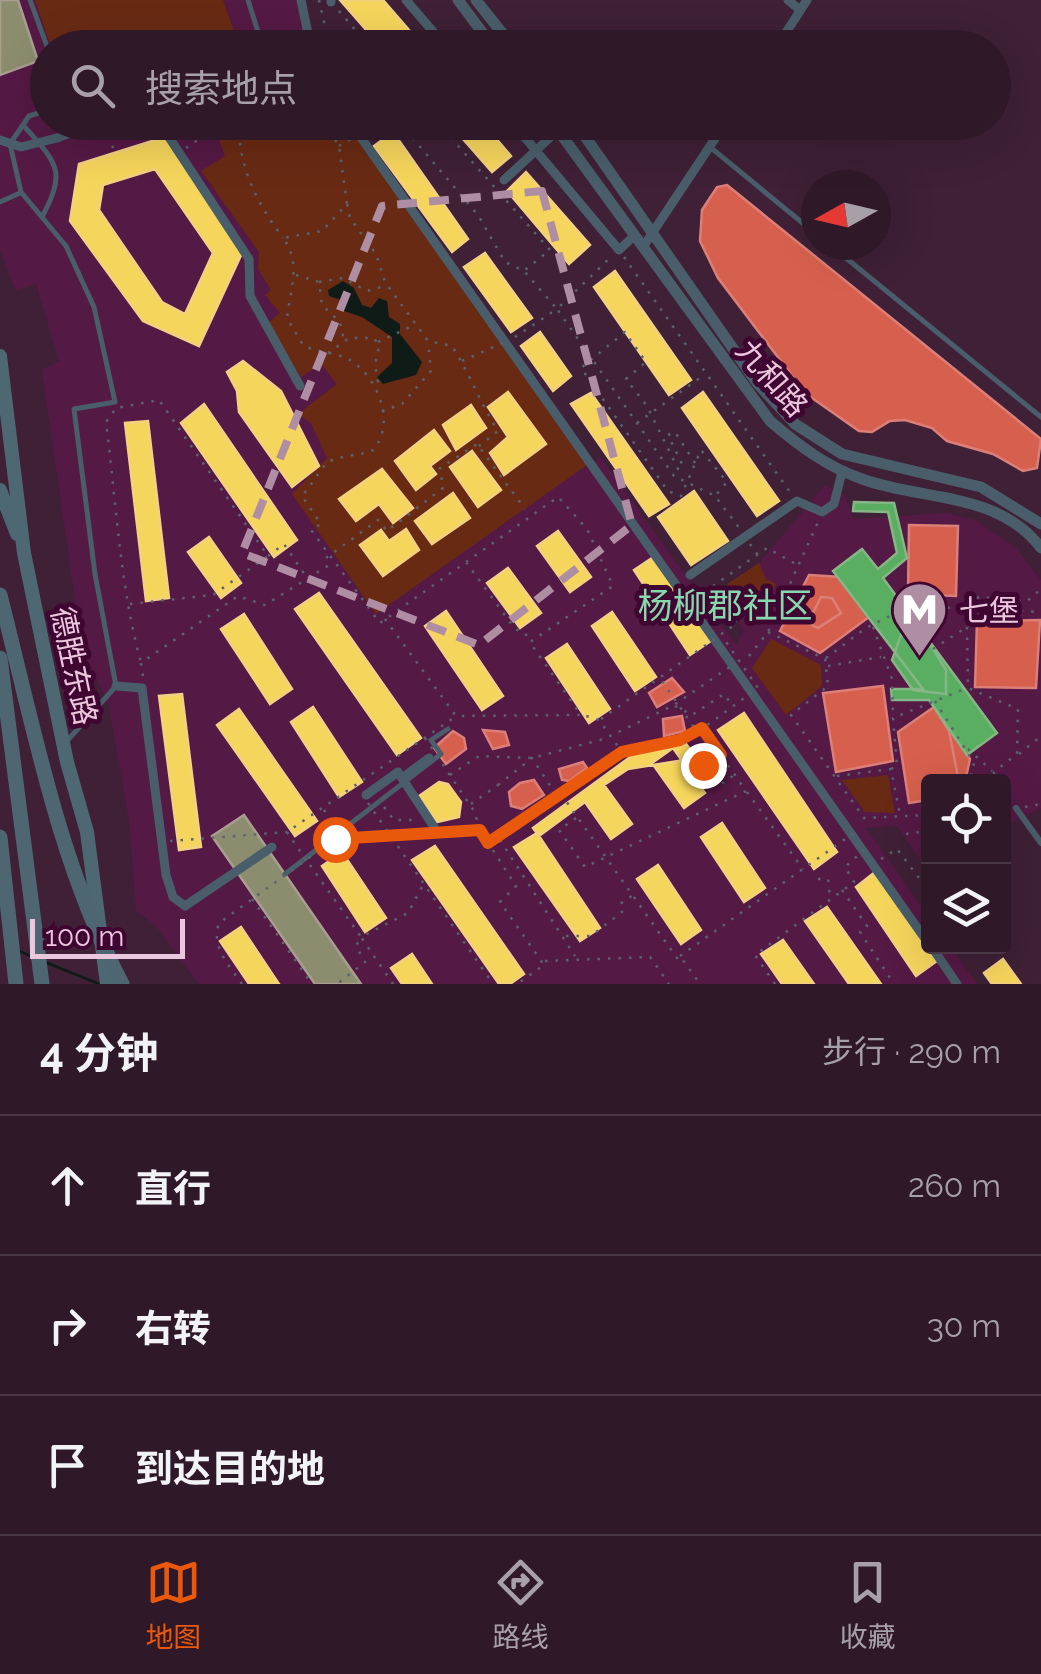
<!DOCTYPE html>
<html lang="zh">
<head>
<meta charset="utf-8">
<style>
  :root { --surface:#2f1828; --page:#372130; --text:#f1f3f6; --muted:#a7a0a8; --line:#4a3745; --accent:#ea580c }
  body { margin:0; font-family:Raleway,"Noto Sans SC",sans-serif; background:var(--page); color:var(--text) }
  .controls { position:absolute; right:30px; bottom:30px; display:grid; overflow:hidden; border-radius:10px; box-shadow:0 10px 40px #0002 }
  .controls button { width:90px; height:90px; display:grid; place-items:center; padding:0; border:0; border-bottom:2px solid var(--line); background:var(--surface); color:var(--text); font:50px sans-serif }
  .compass { position:absolute; left:801px; top:170px; width:90px; height:90px; border-radius:50%; background:var(--surface); box-shadow:0 10px 40px #0002; rotate:262deg }
  .scale { position:absolute; left:30px; bottom:25px; width:155px; box-sizing:border-box; padding-left:10px; border:5px solid #ebc7de; border-top:0; font-size:28px; line-height:35px; white-space:nowrap; color:#ebc7de; -webkit-text-stroke:8px #400632; paint-order:stroke }
  .stop { position:absolute; width:30px; height:30px; margin:-22px; border:8px solid #ea580c; border-radius:50%; background:#fff }
  .stop.end { background:#ea580c; border-color:#fff; box-shadow:0 2px 10px #0008 }
  .list { margin:0; padding:0; list-style:none }
  h2 { display:flex; justify-content:space-between; align-items:center; height:130px; margin:0; padding:0 40px; font-size:42px }
  h2 small { font-size:32px; font-weight:400; color:var(--muted) }
  .list li { display:grid; grid-template-columns:65px 1fr auto; gap:30px; align-items:center; box-sizing:border-box; height:140px; padding:0 40px; border-top:2px solid var(--line) }
  .list b { display:block; font-size:38px; white-space:nowrap }
  .list em { font-size:32px; font-style:normal; color:var(--muted) }
  .icon { flex:none; width:55px; height:55px; fill:none; stroke:currentColor; stroke-width:2; stroke-linecap:round; stroke-linejoin:round }
  .map { position:relative; flex:none; width:1041px; height:984px; overflow:hidden }
  .search { position:absolute; background:var(--surface); box-shadow:0 10px 40px #0002; left:30px; right:30px; top:30px; height:110px; display:flex; align-items:center; gap:25px; box-sizing:border-box; padding:0 35px; border-radius:55px; color:var(--muted); font-size:38px }
  .sheet { height:550px; background:var(--surface) }
  nav { display:flex; justify-content:space-around; align-items:center; box-sizing:border-box; height:140px; border-top:2px solid var(--line); background:var(--surface); font-size:28px; color:var(--muted) }
  nav a { display:grid; justify-items:center; gap:5px }
  nav .on { color:var(--accent) }
  .map>svg:first-child { display:block }
</style>
</head>
<body>
<div class="map">
<svg width="1041" height="984" viewBox="0 0 1041 984">
  <rect width="100%" height="100%" fill="#3f2036"/>
  <path fill="#551945" d="M0,0h303l16,47 -271,1v74l309,1 26,52 205,290 12,-8 136,188 7,-13 -16,-48 32,-21 66,-78 19,10 10,24 92,-6 29,7 40,27 26,33v228l-37,18v-44h-76l-1,88 -30,-44 -31,2 62,88v30l23,1 26,37h-778l-43,-58 -20,-15 -7,-90 -20,-115 -21,-46 -12,-53 -34,-237 17,-9 -23,-77 -21,6 -15,-41z"/>
  <path fill="#692a14" d="M35,0h188l14,40 -21,8 -165,-1z
    M213,123h144l26,52 204,290 -211,149 -84,-120 35,-36 -16,-35 -13,-9 39,-30 -16,-20 -20,13 -33,-54 12,-10 -15,-18 6,-5 -13,-21 1,-17 -58,-81 24,-15z
    M759,563l7,16 10,5 -15,36 -16,-9 -18,-27z
    M771,639l50,26 1,21 -36,29 -34,-47z
    M888,775l7,38 -30,-1 -23,-32z"/>
  <path fill="#0f1b16" d="M343,281l11,7 8,17 9,3 8,-10 8,3 2,16 11,7v10l22,28 -6,13 -33,9 -6,-7 15,-14v-26l-30,-20 -18,-6 -3,-11 -12,-4 -1,-6z"/>
  <path fill="#f6d55c" stroke="#f3d183" stroke-width="2.5" fill-rule="evenodd" d="M340,0h43l39,45 -40,3z
    M448,122h34l29,34 -19,16z
    M393,132l75,107 -16,13 -78,-106z
    M165,137l78,114 -44,95 -56,-25 -73,-100 9,-57zM155,169l58,84 -28,61 -23,-12 -63,-92 4,-25z
    M526,172l64,73 -21,19 -62,-73z
    M485,253l47,65 -21,14 -47,-65z
    M615,271l76,109 -22,15 -75,-108z
    M540,332l31,44 -18,15 -32,-45z
    M243,361l38,30 38,75 -27,21 -53,-75 -2,-21 -10,-19z
    M508,392l38,52 -42,31 -14,-22 18,-16 -20,-30z
    M703,392l76,109 -22,15 -75,-108z
    M591,393l78,111 -20,12 -78,-112z
    M204,404l93,136 -23,17 -93,-134z
    M471,405l15,23 -30,22 -13,-25z
    M148,421l21,177 -23,3 -21,-178z
    M434,430l16,21 -20,15 6,8 -20,16 -21,-29z
    M472,451l29,39 -23,17 -28,-40z
    M382,469l31,39 -20,15 -14,-19 -23,17 -17,-22z
    M694,491l34,50 -37,24 -33,-48z
    M453,493l17,25 -38,26 -17,-23z
    M406,529l13,21 -36,26 -23,-31 21,-15 8,11z
    M558,531l33,46 -21,15 -33,-46z
    M209,537l32,46 -20,15 -33,-46z
    M655,556l56,85 -21,14 -56,-85z
    M508,568l33,45 -21,15 -33,-45z
    M319,593l102,145 -24,17 -102,-146z
    M446,611l57,85 -21,14 -57,-84z
    M612,612l44,65 -21,14 -43,-65z
    M244,614l48,75 -22,15 -49,-75z
    M567,644l43,65 -21,14 -43,-65z
    M182,694l19,153 -22,3 -20,-154z
    M313,707l49,75 -23,15 -48,-75z
    M239,709l78,112 -22,15 -78,-111z
    M744,713l93,139 -23,17 -96,-139z
    M686,744l11,14 -69,11 -24,16 28,39 -21,15 -26,-37 -46,34 -6,-8 100,-73z
    M673,748l32,45 -21,15 -32,-45z
    M439,782l9,2 13,18 -2,15 -22,5 -18,-26z
    M722,823l43,65 -21,14 -43,-65z
    M537,833l63,95 -20,13 -66,-94z
    M435,846l89,128 -14,10h-11l-87,-124z
    M342,852l44,66 -21,14 -43,-66z
    M658,865l43,65 -20,14 -44,-65z
    M875,872l62,89 -21,15 -60,-89z
    M290,890l44,65 -21,14 -43,-66z
    M827,907l54,77h-32l-44,-63z
    M241,927l38,57h-30l-29,-43z
    M783,940l31,44h-32l-21,-30z
    M412,954l20,30h-30l-11,-16z
    M1003,959l18,25h-29l-8,-11z"/>
  <path fill="#d6604d" stroke="#dc7f78" stroke-width="2.5" d="M727,185l314,254 -4,29 -14,3 -30,-17 -46,-13 -15,-13 -27,-8 -15,1 -18,11 -13,-1 -54,-38 -87,-115 -18,-37 2,-31 15,-23z
    M909,525l49,1 -2,70 -48,-2z
    M809,575l33,2 27,40 -49,36 -40,-22z
    M821,597l11,1 9,15 -23,15 -10,-5z
    M1040,620l-4,68 -61,-1 2,-66z
    M672,678l12,14 -27,15 -8,-14z
    M883,686l10,75 -57,11 -13,-79z
    M934,707l15,24 10,51h-31v18l-19,3 -11,-71z
    M934,707l36,52 -5,23h-37v18l-19,3 -11,-71z
    M682,716l3,15 -21,5 -1,-17z
    M483,730l22,2 4,13 -16,4z
    M453,731l11,7 2,11 -20,15 -12,-16z
    M583,762l4,6 -18,13 -7,-1 -3,-11z
    M534,780l10,15 -22,14 -11,-3 -2,-14 11,-9z"/>
  <path fill="#5aae61" stroke="#86b686" stroke-width="2.5" d="M854,502l40,1 13,55 -24,20 114,155 -30,22 -38,-55h-37l-1,-11h32l-90,-118 29,-22 16,20 19,-16 -9,-41 -35,-1z
    M901,635l27,7 5,7 13,21v24l-33,-4 -21,-30z"/>
  <path fill="#8c8c6e" stroke="#a89e90" stroke-width="2.5" d="M0,0h18l20,61 -38,14z
    M244,815l117,169h-46l-103,-148z"/>
  <g fill="none" stroke-linecap="round" stroke-linejoin="round">
    <path stroke="#0f1b16" stroke-width="2.5" d="M17,950l16,7
      M45,962l54,22"/>
    <path stroke="#5a636f" stroke-width="2.5" stroke-dasharray="2.5 8" stroke-linecap="butt" d="M319,0l11,48
      M339,11l32,37
      M239,122c-1,45 18,81 44,116
      M399,122l79,93 27,47 19,9 33,38 55,-53
      M437,122l113,128 -25,20
      M105,126l10,27
      M370,133l13,-11
      M339,146l12,-7
      M186,148l12,-8 -7,-18
      M347,204l3,14 26,36 9,28 43,59 24,5c18,28 28,57 46,85l-19,15
      M624,257l168,238
      M319,282l24,-4 24,13 21,-6
      M515,337l42,-28 117,167 41,20 25,33
      M378,342l38,-18
      M328,353l21,-15h25l5,8 -4,19 3,17 -4,4
      M382,411l20,-7 29,-33 -3,-28
      M637,423l67,-48
      M750,544l8,11
      M268,556l16,-12 23,34
      M326,558l52,-38 9,11 56,-43 -3,-20 37,-24 48,65
      M713,586l54,-38 27,15
      M873,627l19,52 1,36
      M967,627l1,61 50,21 -1,45 -23,18v10
      M768,632l57,27 3,27 -37,29 73,103 64,-3
      M933,649l43,-28 2,-24 49,4 14,-12
      M749,656l19,-24 51,-112
      M826,658l40,-30 44,-22 131,6
      M828,666l53,-9
      M935,701l39,62 -5,19
      M968,749l24,22
      M1019,754l22,-18
      M719,756l-16,9 1,11 13,11 17,-12
      M891,769l6,-3 -4,-48 74,-30
      M837,776l54,-7 9,46
      M498,785l34,-27 25,38
      M747,792l56,77
      M384,807l10,13h25
      M1025,807l16,-3
      M576,818l-17,12 26,37 161,-76 -44,-63
      M906,834l22,-3
      M500,840l75,116
      M881,859l16,-10 28,37 3,-2
      M310,865l51,72 -5,9 9,16 -28,22
      M818,879h10l2,18
      M842,890l25,36 -7,6 34,52
      M252,899l60,85
      M393,984l-32,-47 47,-24 16,-30"/>
    <path stroke="#495e6a" stroke-width="5" d="M30,0l18,49
      M232,48l28,-10 -12,-38
      M48,110l-19,6 -19,28 11,48 45,54 28,61 21,95 -41,7 21,165 21,112 -49,55
      M24,126c33,38 43,44 18,91
      M710,147l106,87
      M0,202l20,-9
      M830,245l211,172
      M498,835l17,-12
      M285,874l156,-120 -10,-14 17,-11"/>
    <path stroke="#495e6a" stroke-width="6" d="M1016,808l25,35"/>
    <path stroke="#495e6a" stroke-width="9" d="M301,0l10,48
      M406,0l41,48
      M788,0l12,10
      M331,2v-2
      M292,48l14,-10
      M776,48l31,-48
      M159,122l90,137 1,37 50,90
      M350,122l578,821
      M512,122l107,128 16,-15
      M57,138l41,-16
      M504,180l54,-50
      M643,247l83,-125
      M690,575l107,-74 25,11 12,-8 8,-32
      M402,778l27,-20
      M931,946l26,38"/>
    <path stroke="#495e6a" stroke-width="11" d="M458,0l36,48
      M476,0l38,48
      M552,122l218,299c28,24 57,46 92,58 60,22 136,12 179,69
      M575,122l182,261 38,41 47,30 139,33 60,37"/>
    <path stroke="#4d6873" stroke-width="14" d="M0,356l24,197 43,209 20,70 20,152
      M0,490l17,44"/>
    <path stroke="#4e6672" stroke-width="15" d="M0,658l42,326"/>
    <path stroke="#5a636f" stroke-width="2.5" stroke-dasharray="2.5 8" stroke-linecap="butt" d="M324,122l15,24 8,58 -25,27 -39,7c19,25 7,52 4,80l16,27c14,8 31,7 45,14 30,16 50,67 23,93 -56,10 -37,4 -69,44l19,28 -10,6 69,93 178,-126 29,32 26,57 -83,56 -5,-9 -10,-4 -49,-67
      M296,275l23,7 3,23 18,17 4,19
      M462,361l45,-20
      M695,463l-20,-31 -7,3 15,31 -5,3 -31,-63 -21,-27 20,-17 -21,-30 -44,36 87,123 13,5 20,-46 26,32 -12,14
      M130,604l83,-9 55,-39 -109,-156 -43,8 -10,14c10,79 14,164 35,241
      M385,619l71,97 125,-1 -50,-71
      M143,676l-2,-13 97,-67 27,9 69,-43
      M675,706l17,9 32,-21 8,11
      M601,719l136,-96 -24,-37
      M699,731l59,-43 -36,-52
      M425,738l49,73 6,18
      M622,752l75,-20 -35,-51
      M450,775l29,-19 53,2 72,-19 70,-34 60,-41
      M561,794l116,164 3,-2 20,28
      M368,803l125,181
      M471,804l27,-19
      M324,810l17,26
      M441,832l39,-2 36,56 -16,16 44,63 -27,19
      M170,841l117,-9
      M490,842l132,-90 -23,-32 -16,-5
      M306,860l-19,-28 168,-115
      M566,936h25l31,-24 -2,-8 13,-9
      M680,956l178,-126
      M545,961l105,-4 19,27
      M242,984c-14,-20 -31,-37 -23,-61l116,-84 93,-6
      M775,984l-20,-29 99,-73 -9,-15 19,-17"/>
    <path stroke="#495e6a" stroke-width="9" d="M0,140l21,7 36,-9
      M116,686l26,2 24,187 7,22 12,9 87,-59
      M366,795l32,-23 36,55"/>
    <path stroke="#4e6672" stroke-width="15" d="M0,595c34,133 58,266 122,389
      M0,837l16,147"/>
  </g>
  <g fill="none" stroke-linecap="round" stroke-linejoin="round">
    <path stroke="#ea580c" stroke-width="12" d="M335,839l145,-9 8,13 134,-91 58,-12 22,-12 19,27 -18,10"/>
  </g>
  <path fill="none" stroke="#af8da3" stroke-width="8" stroke-dasharray="20 12" stroke-linejoin="round" d="M542,191l90,334 -153,120 -237,-92 140,-347z"/>
  <defs>
    <symbol id="metro-pin" viewBox="-11 -11 22 30"><path d="M0 17L-7.5 6A9.5 9.5 0 1 1 7.5 6Z" fill="#af8da3" stroke="#400632"/><path d="M-5.5 5V-5H-3L0 0L3-5H5.5V5H3V-.5L0 4L-3-.5V5Z" fill="#fff"/></symbol>
  </defs>
  <g fill-rule="evenodd">
    <use href="#metro-pin" x="888" y="578" width="63" height="86"/>
  </g>
  <g text-anchor="middle" dominant-baseline="central" stroke-width="10" stroke-linejoin="round" paint-order="stroke">
    <g font-size="30" fill="#ebc7de" stroke="#400632">
      <text transform="translate(772 378) rotate(49)">九和路</text>
      <text transform="translate(74 666) rotate(78)">德胜东路</text>
    </g>
    <g font-size="30" fill="#ebc7de" stroke="#400632" text-anchor="start">
      <text x="959" y="610">七堡</text>
    </g>
    <g font-size="35" fill="#87d8ad" stroke="#400632">
      <text x="725" y="605">杨柳郡社区</text>
    </g>
  </g>
</svg>
<div class="controls">
<button><svg class="icon" aria-label="locate" viewBox="0 0 24 24"><circle cx="12" cy="12" r="6"/><path d="M12 2v4M12 18v4M2 12h4M18 12h4"/></svg></button>
<button><svg class="icon" aria-label="layers" viewBox="0 0 24 24"><path d="M12 4l9 5-9 5-9-5zM3 14l9 5 9-5"/></svg></button>
</div>
<svg class="compass" viewBox="-18 -18 36 36"><path d="M0-13l5 13h-10z" fill="#e53935"/><path d="M0 13l5-13h-10z" fill="#a7a0a8"/></svg>
<div class="scale">100 m</div>
<div class="stop" style="left:335px;top:839px"></div>
<div class="stop end" style="left:703px;top:765px"></div>
<div class="search"><svg class="icon" aria-label="search" viewBox="0 0 24 24"><circle cx="10" cy="10" r="6"/><path d="M15 15l6 6"/></svg>搜索地点</div>
</div>
<section class="sheet">
<h2>4 分钟<small>步行 · 290 m</small></h2>
<ul class="list">
<li><svg class="icon" aria-label="ahead" viewBox="0 0 24 24"><path d="M12 20V5M6 11l6-6 6 6"/></svg><div><b>直行</b></div><em>260 m</em></li>
<li><svg class="icon" aria-label="right" viewBox="0 0 24 24"><path d="M7 20v-9h11M14 6l5 5-5 5"/></svg><div><b>右转</b></div><em>30 m</em></li>
<li><svg class="icon" aria-label="arrive" viewBox="0 0 24 24"><path d="M6 21V4h12l-3 4 3 4H6"/></svg><div><b>到达目的地</b></div></li>
</ul>
</section>
<nav>
<a class="on"><svg class="icon" aria-label="map" viewBox="0 0 24 24"><path d="M3 6l6-2 6 2 6-2v14l-6 2-6-2-6 2zM9 4v14M15 6v14"/></svg>地图</a>
<a><svg class="icon" aria-label="directions" viewBox="0 0 24 24"><path d="M12 3l9 9-9 9-9-9zM9 14v-3h6M13 9l2 2-2 2"/></svg>路线</a>
<a><svg class="icon" aria-label="saved" viewBox="0 0 24 24"><path d="M7 4h10v16l-5-4-5 4z"/></svg>收藏</a>
</nav>
</body>
</html>
